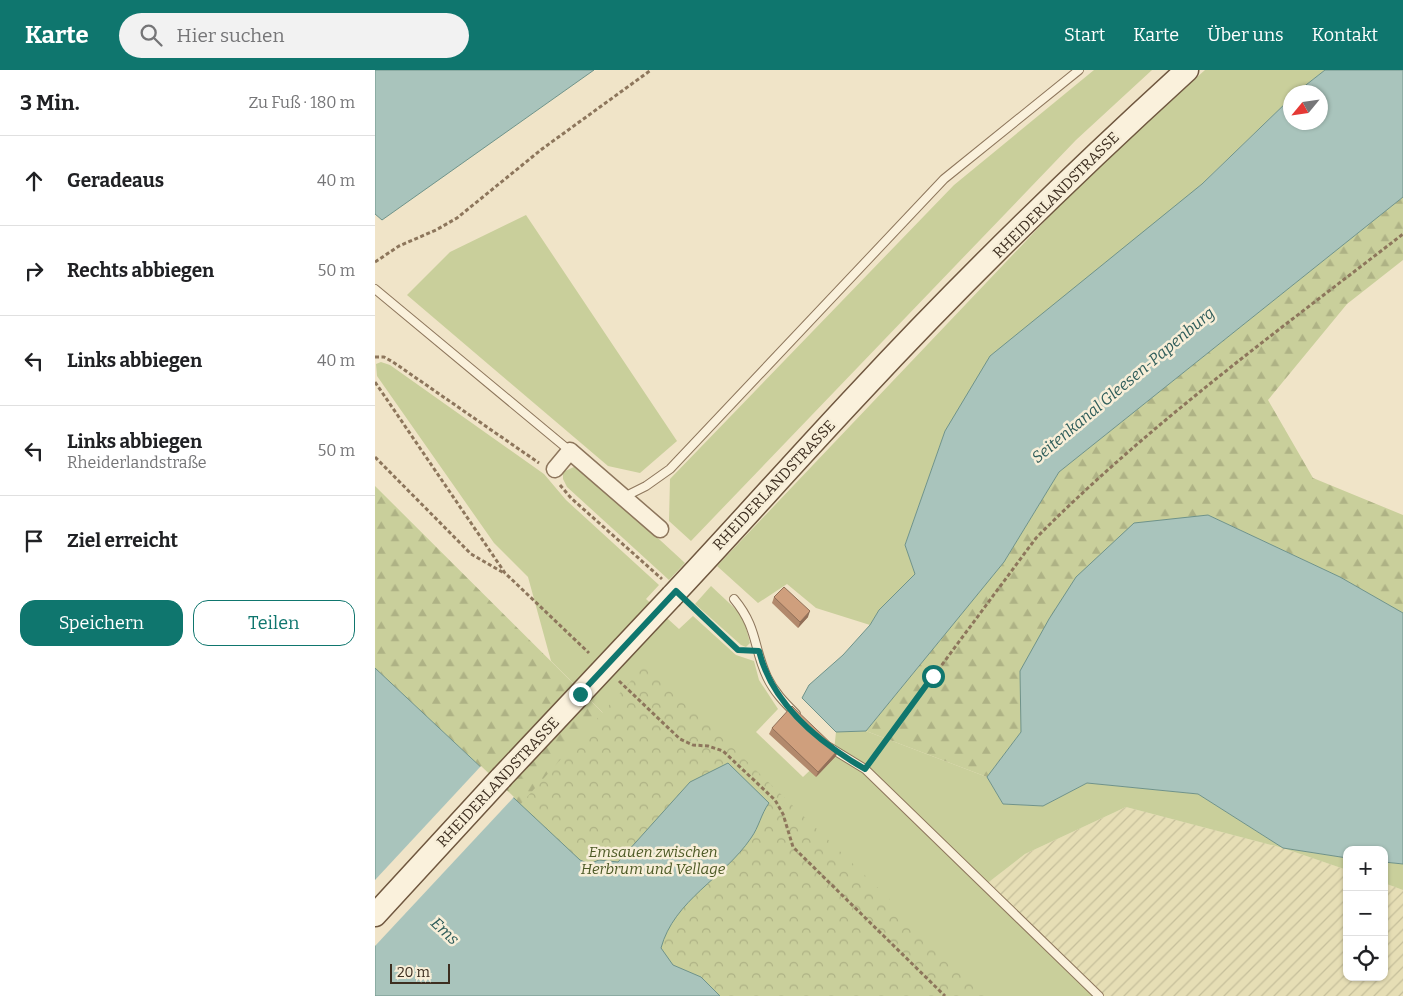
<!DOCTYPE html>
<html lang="de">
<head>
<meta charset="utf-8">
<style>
  :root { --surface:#fff; --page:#f2f2f2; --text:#202124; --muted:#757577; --line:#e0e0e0; --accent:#0f766e }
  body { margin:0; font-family:Bitter,serif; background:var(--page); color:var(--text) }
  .controls { position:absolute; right:15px; bottom:15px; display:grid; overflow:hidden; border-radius:10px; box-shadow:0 1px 4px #0004 }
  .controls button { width:45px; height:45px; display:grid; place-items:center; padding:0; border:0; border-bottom:1px solid var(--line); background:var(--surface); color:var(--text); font:25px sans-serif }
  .compass { position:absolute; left:908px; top:15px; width:45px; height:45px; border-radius:50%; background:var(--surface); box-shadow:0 1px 4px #0004; rotate:241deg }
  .scale { position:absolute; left:15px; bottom:12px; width:60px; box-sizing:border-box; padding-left:5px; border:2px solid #3d2e20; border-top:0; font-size:14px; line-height:18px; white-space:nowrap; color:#3d2e20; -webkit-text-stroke:4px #f7eed8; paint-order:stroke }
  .stop { position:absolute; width:15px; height:15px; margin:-11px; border:4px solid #0f766e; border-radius:50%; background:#fff }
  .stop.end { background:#0f766e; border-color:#fff; box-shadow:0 1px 5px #0008 }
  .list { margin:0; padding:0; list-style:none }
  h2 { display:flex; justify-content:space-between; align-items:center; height:65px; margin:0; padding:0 20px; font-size:21px }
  h2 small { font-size:16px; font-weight:400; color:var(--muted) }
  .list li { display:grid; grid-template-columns:32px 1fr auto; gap:15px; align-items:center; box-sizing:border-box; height:90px; padding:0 20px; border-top:1px solid var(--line) }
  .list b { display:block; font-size:19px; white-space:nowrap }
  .list p { margin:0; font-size:16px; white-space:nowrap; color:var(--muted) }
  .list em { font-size:16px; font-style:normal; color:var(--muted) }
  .actions { display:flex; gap:10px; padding:15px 20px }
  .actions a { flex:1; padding:11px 0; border:1px solid var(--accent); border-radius:15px; text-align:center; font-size:18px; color:var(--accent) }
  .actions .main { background:var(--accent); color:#fff }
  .icon { flex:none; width:28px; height:28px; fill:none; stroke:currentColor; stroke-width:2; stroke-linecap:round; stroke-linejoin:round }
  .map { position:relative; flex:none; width:1028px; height:926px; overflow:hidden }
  header { display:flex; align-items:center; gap:30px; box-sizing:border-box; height:70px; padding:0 25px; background:var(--accent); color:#fff }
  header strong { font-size:24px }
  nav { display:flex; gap:28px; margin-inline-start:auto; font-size:18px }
  .search { width:350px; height:45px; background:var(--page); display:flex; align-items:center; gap:12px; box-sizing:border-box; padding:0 18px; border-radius:28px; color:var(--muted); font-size:19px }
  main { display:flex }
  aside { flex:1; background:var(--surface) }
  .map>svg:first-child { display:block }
</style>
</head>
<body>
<header>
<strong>Karte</strong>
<div class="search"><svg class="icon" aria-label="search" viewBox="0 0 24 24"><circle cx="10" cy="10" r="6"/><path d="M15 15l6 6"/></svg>Hier suchen</div>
<nav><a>Start</a><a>Karte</a><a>Über uns</a><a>Kontakt</a></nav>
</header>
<main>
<aside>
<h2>3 Min.<small>Zu Fuß · 180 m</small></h2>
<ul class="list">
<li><svg class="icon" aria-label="ahead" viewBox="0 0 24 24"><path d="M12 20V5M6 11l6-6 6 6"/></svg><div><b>Geradeaus</b></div><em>40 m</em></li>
<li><svg class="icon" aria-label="right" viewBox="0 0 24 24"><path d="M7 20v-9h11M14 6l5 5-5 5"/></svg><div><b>Rechts abbiegen</b></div><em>50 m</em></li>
<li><svg class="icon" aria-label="left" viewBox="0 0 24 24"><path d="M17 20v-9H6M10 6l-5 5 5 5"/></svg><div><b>Links abbiegen</b></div><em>40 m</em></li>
<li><svg class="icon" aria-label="left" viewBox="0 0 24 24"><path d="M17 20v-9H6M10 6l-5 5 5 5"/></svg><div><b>Links abbiegen</b><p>Rheiderlandstraße</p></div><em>50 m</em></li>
<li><svg class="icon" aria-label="arrive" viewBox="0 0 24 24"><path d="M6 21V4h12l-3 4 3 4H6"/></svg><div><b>Ziel erreicht</b></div></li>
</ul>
<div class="actions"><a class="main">Speichern</a><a>Teilen</a></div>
</aside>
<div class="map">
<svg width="1028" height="926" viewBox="0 0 1028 926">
  <defs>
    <pattern id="farmland-furrows" width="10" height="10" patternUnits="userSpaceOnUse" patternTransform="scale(1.25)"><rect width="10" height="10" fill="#e6deb5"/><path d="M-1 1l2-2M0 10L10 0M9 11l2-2" fill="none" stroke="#c6bf9b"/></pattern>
    <pattern id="forest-firs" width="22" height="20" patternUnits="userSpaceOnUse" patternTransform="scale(1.25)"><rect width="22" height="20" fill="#c9cf9b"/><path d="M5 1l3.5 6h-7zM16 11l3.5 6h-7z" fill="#aeb285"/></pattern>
    <pattern id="park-crowns" width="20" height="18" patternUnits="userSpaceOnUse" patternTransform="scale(1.25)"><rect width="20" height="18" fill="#c9cf9b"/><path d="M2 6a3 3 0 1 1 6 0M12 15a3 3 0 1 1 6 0" fill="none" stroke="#aeb285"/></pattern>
  </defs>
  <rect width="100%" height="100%" fill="#f0e4c8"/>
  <path fill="url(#farmland-furrows)" d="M751,737l157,41 64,22v107h37v-94l19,7v106h-304l-114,-111 40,-31z"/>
  <path fill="#c9cf9b" d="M719,0h58l-76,70 -385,401 -22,-20 1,-42 284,-294z
    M830,0h120l-28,22h-6l-1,7 -345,332 -40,114 10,29 -36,36 -9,15 -54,-17 -29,-24 -29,19 -41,-37 383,-403z
    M151,145l151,226 -37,32 -32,-7 -201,-171 43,-43z
    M6,292l9,3 154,109 22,26 93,85 -13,14 33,30 14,-13 43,39 18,6 5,19 19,29 -22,23 47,45 22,-21 9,-5 2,-19 30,-1 121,46 16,27 40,2 44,-23 111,11 85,54 64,10v12l-64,-22 -157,-41 -101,47 -40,31 114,111h-379l-51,-217 -118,-118 -23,-84 -34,-34 -117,-167 -1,-12z
    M201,396l9,5 100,92 -16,17 -102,-93 -4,-8v-7z
    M336,516l32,30 7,27 -4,4 -5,-2 -46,-41z
    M1009,792l19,2v26l-19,-7z"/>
  <path fill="url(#forest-firs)" d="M1028,127v63l-56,44 -79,96 45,78 90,37v98l-63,-36 -132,-62 -188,156 1,61 -34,45 -121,-46 138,-169 55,-90z
    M0,416l294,293 -89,81 -205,-192z"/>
  <path fill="url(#park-crowns)" d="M271,594l344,332h-615v-29z"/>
  <path fill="#a9c4bc" stroke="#6f938a" d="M0,0h219l-212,150 -7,-6z
    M950,0h78v127l-344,275 -55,90 -138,169 -30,1 -34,-34 7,-13 34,-30 27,-30 9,-15 36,-36 -10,-29 40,-114 45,-75 212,-172 88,-85 1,23h30v-30h-24z
    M833,445l132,62 63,36v251l-19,-2v-12h-37v8l-64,-10 -85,-54 -111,-11 -44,23 -40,-2 -16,-27 34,-45 -1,-61 29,-52 27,-42 58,-54z
    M0,598l205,192 9,4 10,-4 19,2 72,-80 38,-19 41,40c-8,11 -10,24 -18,35 -27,40 -77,62 -90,110l12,17 28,12 19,19h-345z"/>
  <path fill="#f0e4c8" d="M106,696l33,31 -139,149v-66z"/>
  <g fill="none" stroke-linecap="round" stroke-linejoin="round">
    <defs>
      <path id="lane" d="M0,219l195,162
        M249,427l22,-11 24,-17 274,-290 135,-109
        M359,529c24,29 19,48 33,78 7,15 18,26 29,37
        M454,677l36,22 234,227"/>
      <path id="street" d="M180,399l15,-18 90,78"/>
      <path id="secondary" d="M297,526c63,-67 124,-136 187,-203 104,-112 215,-220 328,-323
        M0,845l126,-137"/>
    </defs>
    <use href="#lane" stroke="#8d765c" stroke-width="10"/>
    <use href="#street" stroke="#8d765c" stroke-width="19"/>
    <use href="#secondary" stroke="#6f573f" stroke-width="25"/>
    <path stroke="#8d765c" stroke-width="3" stroke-dasharray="4 2.5" stroke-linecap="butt" d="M0,192l24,-16 37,-16 21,-12 85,-69 109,-79
      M0,287h9l9,5 146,101
      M0,312l130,191 84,80
      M0,387l96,97 33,19
      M185,415l11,13 91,81
      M317,536l46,44h8
      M244,611l61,58 13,6 15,1 15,5 52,49 8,14 10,33 152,149
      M497,689l164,-221c112,-113 242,-207 367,-304"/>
    <use href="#lane" stroke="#faf1dc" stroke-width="8"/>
    <use href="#street" stroke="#faf1dc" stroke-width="16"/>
    <use href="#secondary" stroke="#faf1dc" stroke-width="22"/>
    <defs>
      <path id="secondary-bridge" d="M126,708l171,-182"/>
    </defs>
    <use href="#secondary-bridge" stroke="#6f573f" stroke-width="25" stroke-linecap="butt"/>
    <use href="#secondary-bridge" stroke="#faf1dc" stroke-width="22"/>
  </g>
  <path fill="#b2896c" d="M399,527l34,20 -10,11 -26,-25z
    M397,658l66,22 -2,6 -20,21 -47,-43z"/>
  <path fill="#916f58" d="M435,541l-2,6 -10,11 2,-6z
    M463,680l-2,6 -20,21 2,-5z"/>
  <path fill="#cf9f7d" stroke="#916f58" d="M409,517l26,24 -10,11 -26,-25z
    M417,636l46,44 -20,22 -46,-44z"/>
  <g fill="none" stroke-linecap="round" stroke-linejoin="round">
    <path stroke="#0f766e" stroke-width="6" d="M205,624l96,-103 62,59 21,1c13,53 61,92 106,118l68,-93"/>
  </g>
  <g text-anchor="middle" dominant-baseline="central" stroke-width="5" stroke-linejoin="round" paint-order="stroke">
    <g font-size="15" fill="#3d2e20" stroke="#f7eed8">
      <text transform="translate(681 125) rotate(-45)">RHEIDERLANDSTRASSE</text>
      <text transform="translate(399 415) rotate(-47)">RHEIDERLANDSTRASSE</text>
      <text transform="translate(123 712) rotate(-47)">RHEIDERLANDSTRASSE</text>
    </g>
    <g font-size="15" font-style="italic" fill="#4d5a26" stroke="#f7eed8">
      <text x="278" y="782">Emsauen zwischen<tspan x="278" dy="17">Herbrum und Vellage</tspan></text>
    </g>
    <g font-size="16" font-style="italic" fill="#2f5d5a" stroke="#f7eed8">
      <text transform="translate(748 315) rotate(-40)">Seitenkanal Gleesen-Papenburg</text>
      <text transform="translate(70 861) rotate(43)">Ems</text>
    </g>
  </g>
</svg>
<div class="controls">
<button>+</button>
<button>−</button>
<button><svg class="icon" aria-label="locate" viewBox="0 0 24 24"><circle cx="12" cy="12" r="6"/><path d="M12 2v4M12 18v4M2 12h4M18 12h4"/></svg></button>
</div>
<svg class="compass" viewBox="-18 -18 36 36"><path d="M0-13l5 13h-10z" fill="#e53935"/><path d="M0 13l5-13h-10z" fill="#757577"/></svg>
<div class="scale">20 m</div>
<div class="stop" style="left:558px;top:606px"></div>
<div class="stop end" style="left:205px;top:624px"></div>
</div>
</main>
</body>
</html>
